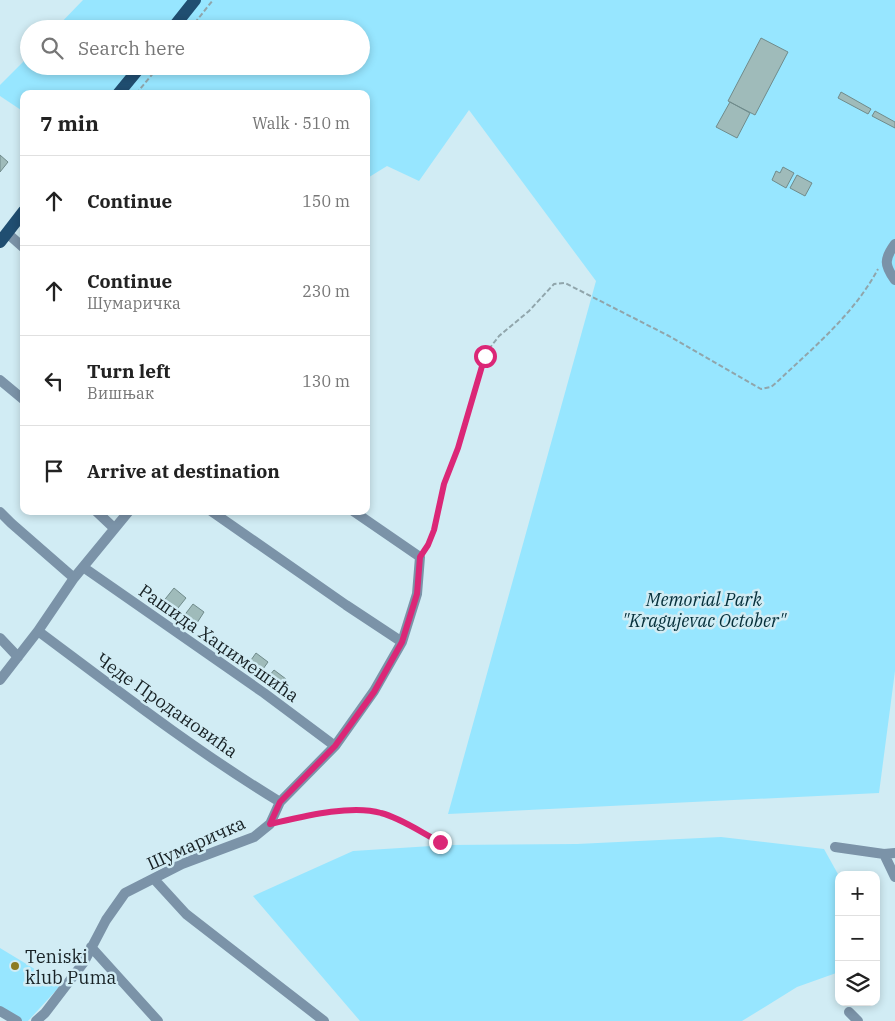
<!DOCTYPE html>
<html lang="en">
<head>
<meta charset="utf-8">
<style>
  :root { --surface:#fff; --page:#f2f2f2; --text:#222; --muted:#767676; --line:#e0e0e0 }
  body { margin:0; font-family:"IBM Plex Serif",serif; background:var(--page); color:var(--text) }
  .controls { position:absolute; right:15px; bottom:15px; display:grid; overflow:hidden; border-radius:10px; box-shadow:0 2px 8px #0003 }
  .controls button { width:45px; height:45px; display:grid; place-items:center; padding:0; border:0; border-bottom:1px solid var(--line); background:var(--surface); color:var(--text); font:25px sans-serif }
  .stop { position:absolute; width:15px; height:15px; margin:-11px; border:4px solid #db2777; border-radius:50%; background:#fff }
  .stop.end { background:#db2777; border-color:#fff; box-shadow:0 1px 5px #0008 }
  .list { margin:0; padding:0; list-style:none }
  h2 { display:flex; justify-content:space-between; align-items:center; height:65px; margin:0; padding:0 20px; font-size:21px }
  h2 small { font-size:16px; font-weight:400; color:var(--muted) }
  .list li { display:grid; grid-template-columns:32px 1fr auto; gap:15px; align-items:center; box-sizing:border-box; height:90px; padding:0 20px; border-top:1px solid var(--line) }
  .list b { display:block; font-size:19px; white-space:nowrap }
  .list p { margin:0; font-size:16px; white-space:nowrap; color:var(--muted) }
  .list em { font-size:16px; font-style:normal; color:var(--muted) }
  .icon { flex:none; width:28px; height:28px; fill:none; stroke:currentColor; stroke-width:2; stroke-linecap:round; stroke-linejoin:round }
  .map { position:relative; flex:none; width:895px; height:1021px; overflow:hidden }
  .search { position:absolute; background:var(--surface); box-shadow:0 2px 8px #0003; left:20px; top:20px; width:350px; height:55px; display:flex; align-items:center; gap:12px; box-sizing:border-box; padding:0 18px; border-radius:28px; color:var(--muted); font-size:19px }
  .panel { position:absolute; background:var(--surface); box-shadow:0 2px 8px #0003; left:20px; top:90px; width:350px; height:425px; border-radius:10px }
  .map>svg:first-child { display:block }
</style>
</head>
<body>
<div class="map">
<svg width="895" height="1021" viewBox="0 0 895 1021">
  <rect width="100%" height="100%" fill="#d1ecf4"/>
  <path fill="#97e6ff" d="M83,0h812v671l-16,122 -431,21 148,-533 -127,-171 -50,71 -32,-15 -21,13v-85h-342v18l-24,-16v-11l29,-29v10h332v-37h-306z
    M721,837l103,12 15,27v96l-42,15 -55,34h-382l-107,-125 100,-45 94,-6 130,-1z
    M0,948l61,37 -33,36h-8l-20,-12z"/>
  <path fill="#9fbbba" stroke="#708b8b" d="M761,38l27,14 -33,63 -27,-14z
    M841,92l30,17 -3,5 -30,-16z
    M730,102l20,11 -13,25 -21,-11z
    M875,111l20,11v6l-23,-12z
    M0,155l8,7 -8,10z
    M783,167l11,6 -8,15 -14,-8 4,-9 4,2z
    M797,175l15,8 -7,13 -15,-8z
    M174,588l12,10 -12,15 -12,-10z
    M193,604l11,8 -9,14 -12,-9z
    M256,653l12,9 -10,14 -12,-9z
    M274,670l12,9 -9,11 -12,-9z"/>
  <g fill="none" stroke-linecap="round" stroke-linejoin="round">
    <path stroke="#90a5ab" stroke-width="2" stroke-dasharray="5 2.5" stroke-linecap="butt" d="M190,29l23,-29
      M136,94l23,-28
      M426,549l8,-19 13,-58 11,-24 12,-44 19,-55 10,-13 30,-25 25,-27 11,-1 104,53 92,53 10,-2 6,-5c37,-35 77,-68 101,-113
      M282,822c28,-7 73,-18 100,-9 20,6 40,19 58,29"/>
    <path stroke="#7b93a8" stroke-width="10" d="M7,233l17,15
      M895,244c-11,15 -11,21 0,36
      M0,380l24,20
      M96,511l18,17
      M211,511l135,94 56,37
      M0,512l11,11 63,55
      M83,567l181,126 71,53
      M38,631c79,59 158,120 242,171
      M0,638l18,19
      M0,680l38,-49 36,-53 55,-67
      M835,847l49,7 11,-1
      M884,854l11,23
      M154,879l32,35 138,107
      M91,947l67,74
      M0,1011l17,10
      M849,1012l9,9
      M36,1021l9,-8 39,-51 22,-42 19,-27 57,-29 72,-27 16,-13 10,-22 55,-56 39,-55 28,-49 15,-48 3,-37 -67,-46"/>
    <path stroke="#204e71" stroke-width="12" d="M172,29l23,-29
      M118,94l23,-28
      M0,242l24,-31"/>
  </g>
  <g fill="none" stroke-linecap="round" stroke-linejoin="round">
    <path stroke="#db2777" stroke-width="6" d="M440,842c-18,-9 -39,-24 -59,-29 -30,-9 -80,4 -111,11l10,-22 55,-56 39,-54 28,-50 15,-48 3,-37 8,-12 6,-15 10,-46 14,-36 27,-92"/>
  </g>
  <circle fill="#8d7b21" stroke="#d1ecf4" stroke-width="2" cx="15" cy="966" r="5"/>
  <g text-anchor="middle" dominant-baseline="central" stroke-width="5" stroke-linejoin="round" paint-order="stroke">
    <g font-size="18" font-style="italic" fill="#052f3a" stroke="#d1ecf4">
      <text x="704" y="599">Memorial Park<tspan x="704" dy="21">"Kragujevac October"</tspan></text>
    </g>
    <g font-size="18" fill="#172124" stroke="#d1ecf4">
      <text transform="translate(219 643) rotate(35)">Рашида Хаџимешића</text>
      <text transform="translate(167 705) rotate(35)">Чеде Продановића</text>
      <text transform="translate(196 843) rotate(-24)">Шумаричка</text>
    </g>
    <g font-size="18" fill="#172124" stroke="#d1ecf4" text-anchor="start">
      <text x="25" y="956">Teniski<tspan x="25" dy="21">klub Puma</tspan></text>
    </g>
  </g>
</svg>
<div class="controls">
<button>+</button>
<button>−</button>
<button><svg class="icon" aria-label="layers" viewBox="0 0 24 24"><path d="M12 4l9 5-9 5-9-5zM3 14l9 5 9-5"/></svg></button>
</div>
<div class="stop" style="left:485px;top:356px"></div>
<div class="stop end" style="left:440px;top:842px"></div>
<div class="search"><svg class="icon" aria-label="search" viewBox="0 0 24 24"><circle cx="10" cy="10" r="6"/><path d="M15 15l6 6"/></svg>Search here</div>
<section class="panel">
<h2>7 min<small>Walk · 510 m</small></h2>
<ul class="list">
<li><svg class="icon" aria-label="ahead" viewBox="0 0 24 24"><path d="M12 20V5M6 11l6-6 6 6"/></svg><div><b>Continue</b></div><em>150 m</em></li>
<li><svg class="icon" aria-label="ahead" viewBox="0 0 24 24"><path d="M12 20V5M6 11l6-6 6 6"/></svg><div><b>Continue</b><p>Шумаричка</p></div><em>230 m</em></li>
<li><svg class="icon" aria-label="left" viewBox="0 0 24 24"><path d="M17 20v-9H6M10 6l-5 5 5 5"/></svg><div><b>Turn left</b><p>Вишњак</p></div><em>130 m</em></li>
<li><svg class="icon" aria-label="arrive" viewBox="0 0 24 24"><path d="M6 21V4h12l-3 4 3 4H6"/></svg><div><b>Arrive at destination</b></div></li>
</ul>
</section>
</div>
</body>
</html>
